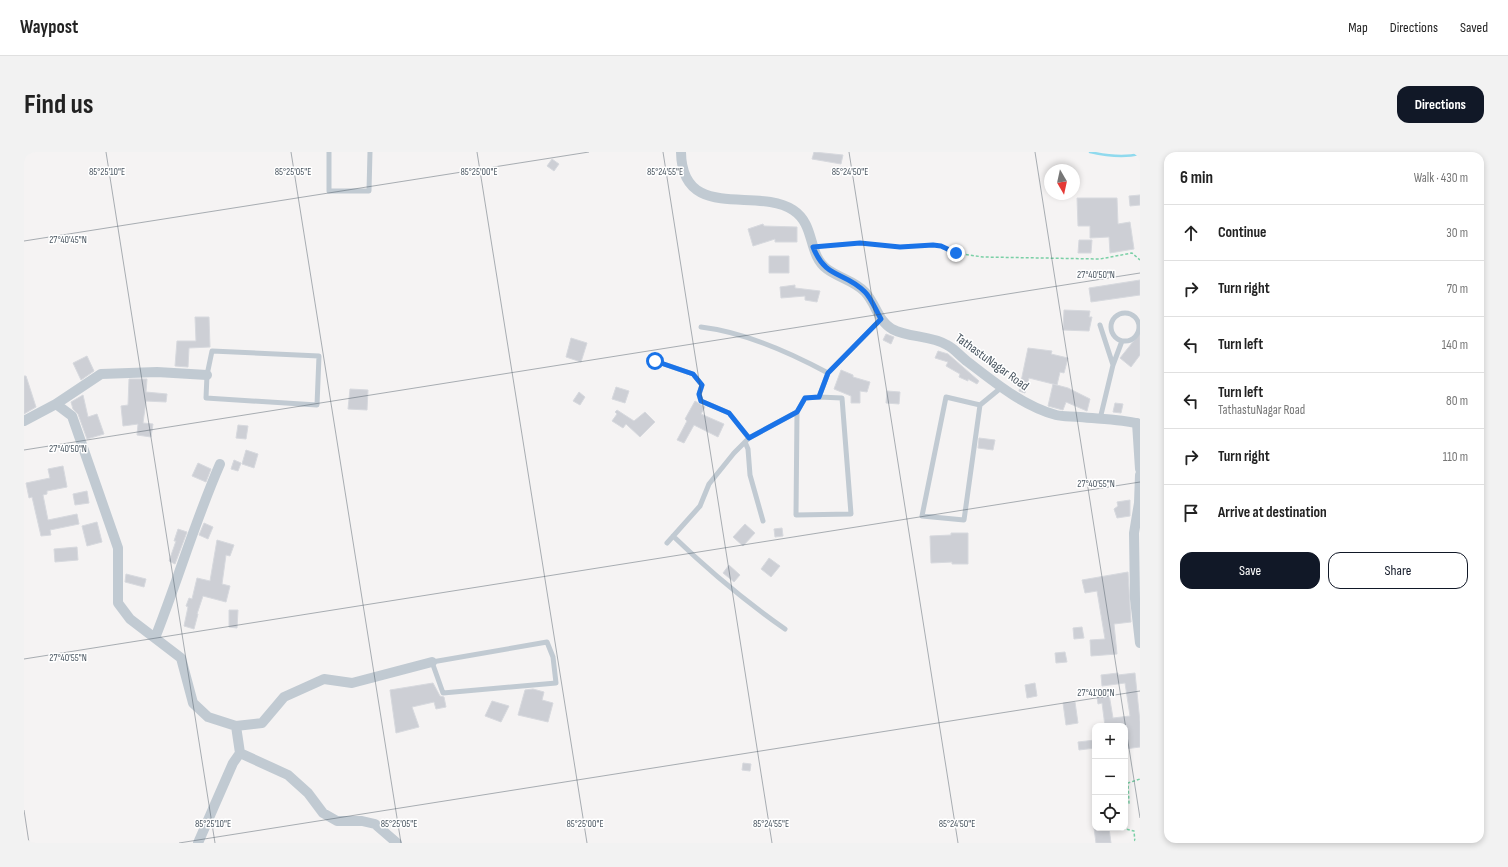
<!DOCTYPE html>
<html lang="en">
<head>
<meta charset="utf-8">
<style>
  :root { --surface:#fff; --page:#f2f2f2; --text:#222; --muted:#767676; --line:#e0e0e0; --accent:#111827 }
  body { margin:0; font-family:"Sofia Sans Condensed",sans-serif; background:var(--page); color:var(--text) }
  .controls { position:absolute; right:12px; bottom:12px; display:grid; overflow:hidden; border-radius:8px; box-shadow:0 2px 6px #0003 }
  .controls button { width:36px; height:36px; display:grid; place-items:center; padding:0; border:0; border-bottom:1px solid var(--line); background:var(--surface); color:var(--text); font:20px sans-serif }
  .compass { position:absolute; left:1020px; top:12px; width:36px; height:36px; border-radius:50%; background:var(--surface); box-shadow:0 2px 6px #0003; rotate:171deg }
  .stop { position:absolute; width:12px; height:12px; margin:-9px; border:3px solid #1a73e8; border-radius:50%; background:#fff }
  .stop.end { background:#1a73e8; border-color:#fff; box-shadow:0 1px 4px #0008 }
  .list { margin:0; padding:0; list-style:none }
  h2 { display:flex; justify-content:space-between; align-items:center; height:52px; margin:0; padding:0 16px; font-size:17px }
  h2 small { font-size:13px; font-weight:400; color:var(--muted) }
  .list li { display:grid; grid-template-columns:26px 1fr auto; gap:12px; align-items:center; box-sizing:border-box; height:56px; padding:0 16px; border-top:1px solid var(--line) }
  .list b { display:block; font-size:15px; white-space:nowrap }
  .list p { margin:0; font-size:13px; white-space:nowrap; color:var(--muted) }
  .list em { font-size:13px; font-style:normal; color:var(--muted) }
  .actions { display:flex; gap:8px; padding:12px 16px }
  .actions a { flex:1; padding:9px 0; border:1px solid var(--accent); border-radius:12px; text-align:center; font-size:14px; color:var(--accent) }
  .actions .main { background:var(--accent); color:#fff }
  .icon { flex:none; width:22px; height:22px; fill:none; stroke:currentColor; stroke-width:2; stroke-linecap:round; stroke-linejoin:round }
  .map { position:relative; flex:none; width:1116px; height:691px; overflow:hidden; border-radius:12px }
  header { display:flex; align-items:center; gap:24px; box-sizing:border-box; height:56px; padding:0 20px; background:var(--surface); border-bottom:1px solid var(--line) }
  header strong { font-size:19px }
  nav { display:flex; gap:22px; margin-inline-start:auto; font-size:14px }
  .intro { display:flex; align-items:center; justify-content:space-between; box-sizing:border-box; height:96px; padding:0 24px }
  h1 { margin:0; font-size:28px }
  .button { padding:10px 18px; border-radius:12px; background:var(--accent); color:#fff; font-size:14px; font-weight:700 }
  main { display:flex; gap:24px; padding:0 24px }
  aside { flex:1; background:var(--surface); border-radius:12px; box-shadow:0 2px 6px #0003 }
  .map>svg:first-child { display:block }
</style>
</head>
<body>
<header>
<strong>Waypost</strong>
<nav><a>Map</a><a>Directions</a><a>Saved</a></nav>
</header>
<div class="intro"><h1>Find us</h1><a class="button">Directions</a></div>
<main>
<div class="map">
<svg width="1116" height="691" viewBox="0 0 1116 691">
  <rect width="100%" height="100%" fill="#f5f3f3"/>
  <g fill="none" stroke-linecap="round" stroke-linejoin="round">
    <path stroke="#90daee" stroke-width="2.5" d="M1066,0c17,4 33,6 50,2"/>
  </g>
  <path fill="#cdcfd5" stroke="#d7d9de" d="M790,0l29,3 -2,9 -29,-5z
    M528,7l7,5 -5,7 -7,-5z
    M1116,43v10l-10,1 -1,-10z
    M1053,46h40l1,26 12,-2 4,27 -24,4 -1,-16 -19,1v-12h-12z
    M739,72l1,2 33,1v15h-22v-3l-22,7 -5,-17z
    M1055,88h13l-1,13h-13z
    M745,104h20v17h-20z
    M1116,128v15l-49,7 -2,-14z
    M771,133v3l25,3 -3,11 -12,-2v-4l-24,2 -1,-11z
    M1040,158l26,1 -1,6h3l-3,14 -26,-1z
    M171,165h14l1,30 -21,1 -1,19 -13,-1 2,-25h19z
    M1116,181v22l-9,12 -11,-9z
    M862,182l8,3 -3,7 -8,-4z
    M547,186l16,5 -6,19 -15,-5z
    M1004,196l24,3 -1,3 17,4 -4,15 -4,-1 -3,13 -28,-7 -4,15 -6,-2z
    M914,199l10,3 31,27 -2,3 -9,-5v2l-9,-4 1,-3 -14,-8 2,-4 -13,-4z
    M63,204l7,15 -13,9 -8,-17z
    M817,218l12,5v2l17,5 -3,10 -7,-1v12h-9v-7l-17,-7z
    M0,224h2l10,31 -12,7z
    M105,227h18l-1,13 21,2 -1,8 -20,-1 -3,22 10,1 -2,13 -14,-2 1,-11 -15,2 -2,-20 7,-1z
    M1029,232l15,4 22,11 -3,12 -21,-9 -3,8 -15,-4z
    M592,235l13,4 -4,12 -13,-4z
    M326,237l18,1 -1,20 -19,-1z
    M863,239l13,1 -1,12 -13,-1z
    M555,240l6,5 -5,8 -7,-4z
    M59,243l5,22 9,-3 7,20 -17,5 -9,-25 -5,-5 -2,-7z
    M671,249l10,6 -4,7 23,10 -6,13 -24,-12 -10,18 -7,-3 10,-19 -2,-2z
    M1091,251l8,1 -2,9 -8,-1z
    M593,258l17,11 11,-9 10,10 -15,15 -14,-13 -3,4 -11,-7 5,-7 -2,-2z
    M214,273l10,1 -2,13 -10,-1z
    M955,286l16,2 -2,10 -15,-2z
    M222,298l12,4 -4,14 -12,-4z
    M210,308l7,3 -3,8 -7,-2z
    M174,311l13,6 -5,13 -14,-6z
    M39,314l4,21 -20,4v3l-4,1 5,25 29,-6 2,10 -29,6 1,5 -10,1 -9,-39 -3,1 -3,-15 24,-5 -2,-9z
    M63,339l2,12 -14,2 -2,-11z
    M1106,348v16l-13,2 -3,-9 4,-3 -1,-4z
    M73,370l5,20 -15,4 -5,-20z
    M180,371l9,4 -5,12 -9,-4z
    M721,372l10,9 -12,13 -10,-9z
    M758,376l1,8 -8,1 -1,-8z
    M154,377l9,3 -12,32 -6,-3 7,-20h-2z
    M927,381h17v31h-16v-2l-21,1 -1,-27 21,-1z
    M193,388l17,5 -4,11 -4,-1 -4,29 8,2 -4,16 -23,-6 -6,18h1l-4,15 -10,-3 4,-19 -2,-1 3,-8 3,1 5,-21 13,3z
    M53,395l1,13 -23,2 -1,-13z
    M745,406l11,8 -9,11 -10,-8z
    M705,413l11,10 -6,7 -11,-9z
    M1104,420l3,50 -17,2 3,30 -26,2 -1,-16 15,-1 -8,-48 -12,2 -3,-13z
    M102,422l20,5 -2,8 -19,-5z
    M205,458h9l-1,18 -8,-1z
    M1058,475l2,11 -10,1 -1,-11z
    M1041,500l2,10 -11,1 -1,-10z
    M1094,521v2l17,-2 5,49v25l-15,2v-23h-20l-3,-23 -4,1 -2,-14 12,-2 5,30 17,-2 -5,-33 -23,3 -1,-11z
    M409,531l7,13 4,1 2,10 -10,2 -2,-7 -22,5 7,20 -23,6 -6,-43z
    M1011,531l2,13 -10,2 -2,-13z
    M509,537l11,3 -2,8 11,3 -5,19 -30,-7 7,-25z
    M468,549l17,5 -8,16 -16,-6z
    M1051,550l3,21 -12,2 -3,-22z
    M1071,588v8l-16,2 -1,-8z
    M719,611l8,1 -1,7 -8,-1z
    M1070,676h15l2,15h-15z"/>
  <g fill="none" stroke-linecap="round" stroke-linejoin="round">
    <path stroke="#7ad0a6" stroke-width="1.5" stroke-dasharray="3 2" stroke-linecap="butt" d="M799,94l37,-3 40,4 33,-2 8,1 15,7 27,4 117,2 32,-6 8,7
      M1101,655l4,-4 -1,-20 12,-4
      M1098,676l12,3 1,12"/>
    <path stroke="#c1cad2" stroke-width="5" d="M305,0v39h40l1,-39
      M1087 175a14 14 0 1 1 28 0a14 14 0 1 1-28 0Z
      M1076,173l13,40
      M677,175c42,5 90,26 127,46
      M188,199l107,5 -2,49 -111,-7 1,-23z
      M631,209l38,13 9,11 -3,10 2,6 28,12 20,25
      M956,253l-34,-8 -24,119 42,4 16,-115 22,-18
      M773,260l-1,103 55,-1 -9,-116 -23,-1
      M1076,267l13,-54 9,-24
      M721,290l3,7 2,26 13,46
      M649,384c35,34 72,65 112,93
      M643,391l33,-37 9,-22 25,-31 15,-15 48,-26 8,-14 14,-1 9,-24 53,-54
      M523,490l6,15 3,26 -113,10 -11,-31z"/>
    <path stroke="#c1cad2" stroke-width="10" d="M657,0c1,71 76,34 112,58 23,15 14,44 34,59 12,9 28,12 38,23 11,12 13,29 27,37 17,9 38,6 55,16 8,4 14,12 21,17 26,20 55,44 88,53 7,2 16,1 24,2 19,2 41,2 60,7
      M32,252l16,12 46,132v55l12,16 51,39 12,45 15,14 28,9 26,-3 22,-26 40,-18 28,4 80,-21
      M0,269l32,-17 45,-30 56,-2 50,3
      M1113,271l3,46
      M1116,323l-1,28 -5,30 1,66 5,44
      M131,486c23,-58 40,-117 65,-174
      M216,601l48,22 20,18 15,20 14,8h25l13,3 22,19
      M174,691l35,-80 7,-10 -4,-27"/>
  </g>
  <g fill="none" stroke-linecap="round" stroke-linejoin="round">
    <path stroke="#1a73e8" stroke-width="5" d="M631,209l38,13 9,11 -3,9 2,7 28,12 20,25 48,-26 8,-14 14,-1 9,-24 53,-54c-5,-8 -9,-20 -16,-27 -20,-21 -39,-12 -52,-45l47,-4 40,4 33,-2 8,1 15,7"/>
  </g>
  <path fill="none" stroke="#4a5661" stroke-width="1" stroke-opacity="0.45" d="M82,0l109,691M267,0l110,691M453,0l110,691M639,0l109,691M825,0l109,691M1011,0l105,666M0,89l565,-89M0,298l1116,-177M0,507l1116,-177M0,658l5,33M155,691l961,-152"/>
  <g text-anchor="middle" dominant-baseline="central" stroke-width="3" stroke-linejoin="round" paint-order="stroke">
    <g font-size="13" fill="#4a5661" stroke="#fff">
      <text transform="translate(968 210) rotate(36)">TathastuNagar Road</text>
    </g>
  </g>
  <g font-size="10" text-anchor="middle" fill="#4a5661" stroke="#fff" stroke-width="3" stroke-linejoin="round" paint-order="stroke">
    <text x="83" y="23">85°25'10"E</text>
    <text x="269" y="23">85°25'05"E</text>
    <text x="455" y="23">85°25'00"E</text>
    <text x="641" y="23">85°24'55"E</text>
    <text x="826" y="23">85°24'50"E</text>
    <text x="44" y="91">27°40'45"N</text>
    <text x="1072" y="126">27°40'50"N</text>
    <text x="44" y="300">27°40'50"N</text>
    <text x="1072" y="335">27°40'55"N</text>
    <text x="44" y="509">27°40'55"N</text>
    <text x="1072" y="544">27°41'00"N</text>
    <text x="189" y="675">85°25'10"E</text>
    <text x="375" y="675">85°25'05"E</text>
    <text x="561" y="675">85°25'00"E</text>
    <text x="747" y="675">85°24'55"E</text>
    <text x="933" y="675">85°24'50"E</text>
  </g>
</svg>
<div class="controls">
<button>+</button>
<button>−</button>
<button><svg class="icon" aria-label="locate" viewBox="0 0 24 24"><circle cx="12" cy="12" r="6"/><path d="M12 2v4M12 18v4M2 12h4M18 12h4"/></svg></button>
</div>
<svg class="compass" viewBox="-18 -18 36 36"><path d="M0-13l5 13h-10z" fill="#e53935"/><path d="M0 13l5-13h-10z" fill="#767676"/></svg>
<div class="stop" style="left:631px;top:209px"></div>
<div class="stop end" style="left:932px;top:101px"></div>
</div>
<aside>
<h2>6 min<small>Walk · 430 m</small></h2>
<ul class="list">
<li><svg class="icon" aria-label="ahead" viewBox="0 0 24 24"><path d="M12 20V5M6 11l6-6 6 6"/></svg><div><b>Continue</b></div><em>30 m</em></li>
<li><svg class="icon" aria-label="right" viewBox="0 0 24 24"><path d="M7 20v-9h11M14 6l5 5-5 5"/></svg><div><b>Turn right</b></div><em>70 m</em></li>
<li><svg class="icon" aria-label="left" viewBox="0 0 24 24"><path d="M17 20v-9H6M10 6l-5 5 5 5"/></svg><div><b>Turn left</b></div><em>140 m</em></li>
<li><svg class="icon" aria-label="left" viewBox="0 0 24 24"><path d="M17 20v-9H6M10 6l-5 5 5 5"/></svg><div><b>Turn left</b><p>TathastuNagar Road</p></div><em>80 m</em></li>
<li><svg class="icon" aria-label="right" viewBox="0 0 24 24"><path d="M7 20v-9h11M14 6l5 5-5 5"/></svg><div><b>Turn right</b></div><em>110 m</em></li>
<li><svg class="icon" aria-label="arrive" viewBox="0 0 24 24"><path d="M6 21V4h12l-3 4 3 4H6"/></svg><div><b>Arrive at destination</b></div></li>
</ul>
<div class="actions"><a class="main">Save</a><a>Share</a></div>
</aside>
</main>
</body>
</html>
